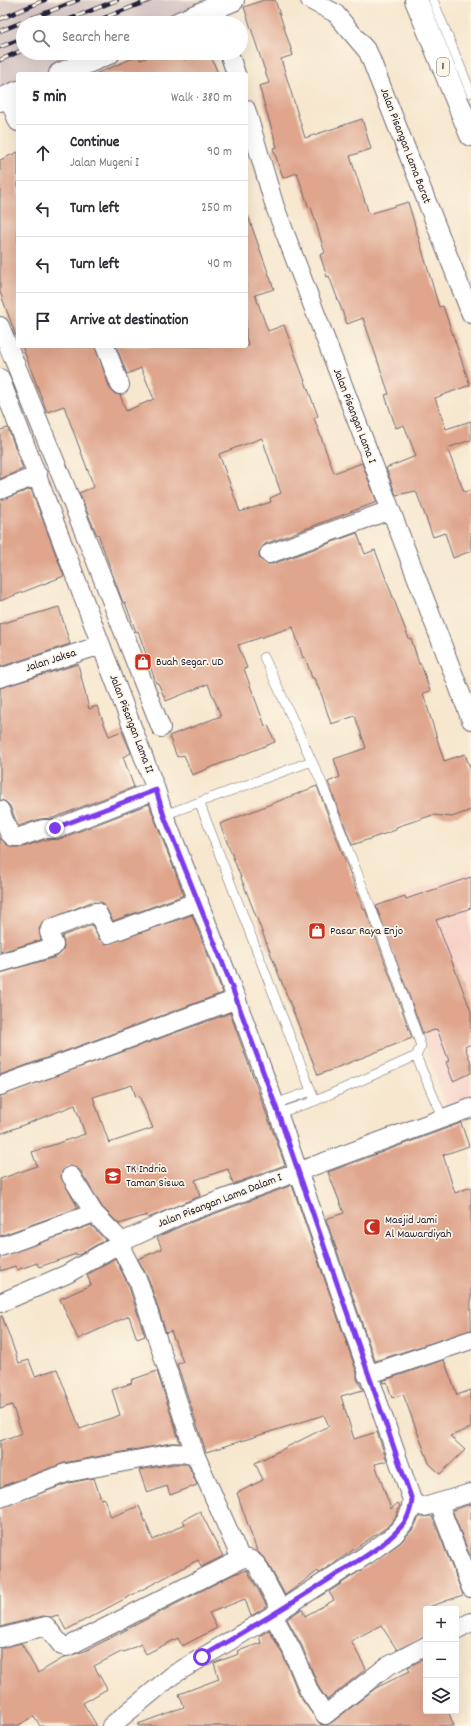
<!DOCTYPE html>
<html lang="en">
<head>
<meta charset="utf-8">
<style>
  :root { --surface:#fff; --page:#f2f2f3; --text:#2b2b33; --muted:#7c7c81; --line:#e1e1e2 }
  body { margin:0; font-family:Dekko,sans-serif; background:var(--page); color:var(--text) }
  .controls { position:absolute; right:12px; bottom:12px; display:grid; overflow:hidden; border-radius:4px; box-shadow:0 4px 16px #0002 }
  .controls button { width:36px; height:36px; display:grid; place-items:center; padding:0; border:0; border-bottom:1px solid var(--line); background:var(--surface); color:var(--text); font:20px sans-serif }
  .stop { position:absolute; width:12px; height:12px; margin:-9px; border:3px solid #7c3aed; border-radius:50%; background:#fff }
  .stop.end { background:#7c3aed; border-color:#fff; box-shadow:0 1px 4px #0008 }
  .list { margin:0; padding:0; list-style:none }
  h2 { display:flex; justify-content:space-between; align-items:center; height:52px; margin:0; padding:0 16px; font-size:17px }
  h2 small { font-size:13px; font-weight:400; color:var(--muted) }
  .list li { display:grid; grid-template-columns:26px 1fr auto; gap:12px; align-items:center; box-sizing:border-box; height:56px; padding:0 16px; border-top:1px solid var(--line) }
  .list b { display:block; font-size:15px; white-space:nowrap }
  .list p { margin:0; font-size:13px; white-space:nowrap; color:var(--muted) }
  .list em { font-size:13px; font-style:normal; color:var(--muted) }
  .icon { flex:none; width:22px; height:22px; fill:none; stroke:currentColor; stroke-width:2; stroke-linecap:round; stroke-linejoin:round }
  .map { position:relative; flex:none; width:471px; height:1726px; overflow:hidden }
  .search { position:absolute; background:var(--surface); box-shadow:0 4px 16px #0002; left:16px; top:16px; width:232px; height:44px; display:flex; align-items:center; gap:10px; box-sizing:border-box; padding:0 14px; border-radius:22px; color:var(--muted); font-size:15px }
  .panel { position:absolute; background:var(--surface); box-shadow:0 4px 16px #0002; left:16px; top:72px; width:232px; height:276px; border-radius:4px }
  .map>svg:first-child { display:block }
</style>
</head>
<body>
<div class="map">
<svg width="471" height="1726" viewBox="0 0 471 1726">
  <rect width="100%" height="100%" fill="#fcf5e5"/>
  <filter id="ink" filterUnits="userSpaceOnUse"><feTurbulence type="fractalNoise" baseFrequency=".025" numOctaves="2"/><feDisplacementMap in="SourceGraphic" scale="8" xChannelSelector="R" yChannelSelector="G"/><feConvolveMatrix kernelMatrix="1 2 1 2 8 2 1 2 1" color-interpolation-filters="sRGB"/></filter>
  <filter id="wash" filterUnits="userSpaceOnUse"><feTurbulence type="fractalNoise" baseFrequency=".012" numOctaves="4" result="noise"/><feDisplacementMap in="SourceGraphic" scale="16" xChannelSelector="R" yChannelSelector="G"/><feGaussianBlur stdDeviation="0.9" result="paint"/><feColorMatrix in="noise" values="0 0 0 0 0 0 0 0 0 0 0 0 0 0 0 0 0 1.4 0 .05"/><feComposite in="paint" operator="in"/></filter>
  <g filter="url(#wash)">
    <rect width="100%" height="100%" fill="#f7e7cf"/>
    <path fill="#f7d1c7" d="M471,871v229l-24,8 -74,-203z"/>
    <path fill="#d2bfc0" d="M5,0h222l-55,23h-149v30h77l-51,21h-31v13l-18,7v-92z"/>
    <g id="blocks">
      <path fill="#dfa58d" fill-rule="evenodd" d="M264,0h11l18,55 -12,4 24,79 57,-19 9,30 -21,7 19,58 39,-12 31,105 4,-1 27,79 -35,13 11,31 25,-8v19l-24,8 17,44 7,-2v61l-18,7 -8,-25 -12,4 -17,-46 -20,4 -10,-27 30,-12 -12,-31 -8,3 -11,-33 4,-1 -26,-76 -16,6 -18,-48 -2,1 -7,-22 5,-2 -14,-46 -2,1 -12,-35 -14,5 -10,-30 4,-1 -18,-61 10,-3 -25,-76z
        M160,53h21l3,7 19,-7h7l8,21h-123l43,-18 2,4z
        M18,152v184h-2l-16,-44v-132z
        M248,216l26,73 -19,6 13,36 16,-6 34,91 -4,2 20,55 28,-10 15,39 -112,42 -6,8v6l8,6h6l84,-31 8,21 10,-4 34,89 2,-1 8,26h2l9,27 -7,2 21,68 21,-7 6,17v39l-19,7 -19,-2 -37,12v3l-44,15 -24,-63 12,-5 -6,-18 32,-11 -11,-32 -24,8 -9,-28 -8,-18h-2l-7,-21 -2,1 -10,-31 -55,18 9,23 -3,1 21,57 3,-1 7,17 -83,33 -8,-20 -7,2 -8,-21 52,-20 -13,-32 -42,17 -8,-18h-2l-18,-52 -2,1 -11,-30 -2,1 -25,-69 -1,1 -18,-42 15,-6 -30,-81 -17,6 -25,-66h73l15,43 4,4 6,2 6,16 28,-12 -13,-31 -14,6 -11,-28h133l-3,-8v-121zM262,438l19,55 -11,5 1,4 -31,10 -21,-58z
        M8,428l15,41 -23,10v-49z
        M31,489l33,87 -64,25v-101z
        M59,607l11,37 -70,23v-43z
        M78,664l11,45 8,-3 12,30 13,-5 9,22 -8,4 11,30 -81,31 -13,1 -22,7 -8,-20 -4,-4 -6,-2v-112z
        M317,786l47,124 1,-1 13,34 34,95 -94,37 -98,-251z
        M149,804l35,91 -71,26 -10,-18 -12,-1 -48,20 -4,7 2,11 -41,12v-114l6,6 6,3h11l22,-7 14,-1z
        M471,877v31l-35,12 35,91v33l-6,3 6,16v10l-18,8 -7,-19 3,-1 -12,-32 -14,5 -47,-128 29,-10 1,3z
        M192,915l31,78 -223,82v-102l56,-16 6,-5 2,-6 -2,-10 30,-11 7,14 8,5z
        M230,1013l55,152 -52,19 -5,-15 -33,11 5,16 -52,22 -1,-3 -28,9 -17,-17 -22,-37 -10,-4 -8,5 -1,6 17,31 -78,28v-57l37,-13 -5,-14 53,-18 -10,-29 -75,29v-38zM132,1085l4,12 3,-1 14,32 -44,15 -16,-46z
        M461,1123l8,23 -26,9 12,38 16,-6v143l-96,31 -49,-142 18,-6 -16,-41z
        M292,1185l65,188v6l6,11 -22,6 13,43 23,-7 10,29 -12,3 16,45 7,-6 2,3 -4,10 -9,11 -68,46 -1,-2 -33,24 -19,-35 -9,-9 -20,-58 26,-13 -8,-17 74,-37 -5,-11 -118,37 -29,-88 6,-2 -12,-31 -5,2 -17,-53 -11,-21 24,-10 -5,-12 27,-12z
        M91,1225l14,15 -26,15 -3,-1 -37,13 -2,-4 -20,7 -2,-4 -15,5v-14z
        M115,1258l14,29 16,49 -8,3 -8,-23 -51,23 -18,-40 31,-14 -4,-10z
        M2,1316l17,47 10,-3 6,16 22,-7 23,60 40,-14 -8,-25 20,-7 -1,-3 26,-9 23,72h-9l-107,20 -64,24v-46l22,-8 -10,-28 -12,4v-92z
        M444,1360l13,35 14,-5v38l-21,8 15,14 -25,24 -11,-11 -26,-69 -11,4 -5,-16 -4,1 -1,-2z
        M174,1464h14l9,21 -27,10 -3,-9 -20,7 -8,-23z
        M94,1478l7,21 3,-1 7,19 28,-11 14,34 32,-16 -2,-4 17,-9 23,45 -22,11 -3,-7 -132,70 -8,-15 -7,2 -8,-1 -43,11v-119l69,-25z
        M471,1504v55l-19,-49z
        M432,1516l31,79 -37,13v28l-29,14 -16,-25 -30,16 15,28 -39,31 -8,-12 -17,-42 -15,-27 15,-10 3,7 29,-16 -5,-8 71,-49 13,-14 6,-12z
        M247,1570l20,36 -16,10 -6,-17 -36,14 8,15 -35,18 -4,-8 -32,16 -5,-10 -17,8 -1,-1 -29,15 13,23 -24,14 14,23h-57l-6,-10 -17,10h-17v-78l21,-5 17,30 27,-16 20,-6 149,-77z
        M269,1630l14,25 17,42 20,27 6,1 5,-2 45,-35 34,-17 -2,-4 18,-9v53h22l6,15h-316v-2l46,-17 -5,-13 40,-15 -5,-16 25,-9 -1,-3 23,-8 -2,-7z"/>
    </g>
  </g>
  <g filter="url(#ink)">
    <use href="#blocks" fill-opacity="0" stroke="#6d676f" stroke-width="1"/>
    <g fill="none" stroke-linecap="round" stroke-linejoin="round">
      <defs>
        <path id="service" d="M433,0l38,93
          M264,657l57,124 63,160 37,105 -5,10 -101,45 -36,12
          M200,804l115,297
          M164,815l148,-54
          M416,1056l27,63
          M275,1104l36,-13"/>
        <path id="minor" d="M310,0l25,13 33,39 103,262
          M216,7l4,16
          M229,53l7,21
          M8,96l10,26
          M246,109l29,98 196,513
          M0,326l95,233 66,169
          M105,346l15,39
          M0,378l156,412 8,25 63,159 48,130 137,396 5,5 7,2 47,-14
          M0,490l38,-15
          M269,554l121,-44
          M0,678l101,-33
          M0,810l9,23 4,4h7l23,-8h12l101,-39
          M0,963l53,-16 1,-2 -5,-13 1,-3 45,-17h2l11,22 91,-33
          M0,1086l237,-87
          M71,1176l23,37
          M119,1244l20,39 56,171 46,105c8,-2 11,1 16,6l24,45
          M0,1247l94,-34 28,29
          M0,1303l67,-29 55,-32 58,-27 291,-107
          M367,1375l104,-35
          M0,1498l66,-25 107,-20 22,1
          M439,1504l32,84
          M273,1615l19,35 18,43 15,22 61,-48 40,-21
          M456,1630l15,-8
          M0,1638l46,-12 16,20 5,1 174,-88
          M111,1726l62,-51 100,-60 95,-61 26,-19 11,-13 5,-10 2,-12"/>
        <path id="tertiary" d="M179,23l54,-23
          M60,74l49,-21
          M0,100l18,-8"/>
        <path id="trunk" d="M416,0l55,135"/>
      </defs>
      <use href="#service" stroke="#6d676f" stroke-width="10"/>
      <use href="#minor" stroke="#6d676f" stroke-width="20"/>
      <use href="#tertiary" stroke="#6d676f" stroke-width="24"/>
      <use href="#trunk" stroke="#6d676f" stroke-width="24"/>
      <use href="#service" stroke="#fff" stroke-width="9"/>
      <use href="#minor" stroke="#fff" stroke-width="18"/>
      <use href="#tertiary" stroke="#fff" stroke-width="22"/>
      <use href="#trunk" stroke="#fff" stroke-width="22"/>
      <defs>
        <path id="rail" d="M0,19l45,-19
          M60,23l57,-23
          M91,23l59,-23
          M0,31l78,-31
          M0,47l23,-9
          M0,60l23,-10"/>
      </defs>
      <use href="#rail" stroke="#22223b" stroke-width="4.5"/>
      <use href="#rail" stroke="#fcf5e5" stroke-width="3" stroke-dasharray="9" stroke-linecap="butt"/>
    </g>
  </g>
  <g fill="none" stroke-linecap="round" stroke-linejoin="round" filter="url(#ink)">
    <path stroke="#7c3aed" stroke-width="5" d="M55,828l101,-38 8,26 63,158 48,130 137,396c-1,8 -3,16 -8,23 -16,21 -42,35 -65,50 -45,29 -90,56 -137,84"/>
  </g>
  <defs>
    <symbol id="shop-square" viewBox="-11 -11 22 22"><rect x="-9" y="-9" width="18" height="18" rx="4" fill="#c8321e" stroke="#fcf5e5"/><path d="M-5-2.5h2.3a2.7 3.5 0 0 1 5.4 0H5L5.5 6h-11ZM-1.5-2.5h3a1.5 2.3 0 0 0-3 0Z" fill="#fff"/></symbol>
    <symbol id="school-square" viewBox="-11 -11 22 22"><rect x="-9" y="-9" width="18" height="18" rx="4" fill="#c8321e" stroke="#fcf5e5"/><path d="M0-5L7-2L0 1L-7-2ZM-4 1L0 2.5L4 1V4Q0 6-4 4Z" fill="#fff"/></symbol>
    <symbol id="mosque-square" viewBox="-11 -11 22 22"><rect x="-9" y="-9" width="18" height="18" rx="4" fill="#c8321e" stroke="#fcf5e5"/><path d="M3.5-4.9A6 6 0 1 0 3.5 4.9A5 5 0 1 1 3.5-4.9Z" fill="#fff"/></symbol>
  </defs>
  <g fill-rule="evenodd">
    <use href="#shop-square" x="133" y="652" width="20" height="20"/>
    <use href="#shop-square" x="307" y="921" width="20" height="20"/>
    <use href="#school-square" x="103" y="1166" width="20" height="20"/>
    <use href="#mosque-square" x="362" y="1217" width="20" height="20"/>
  </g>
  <g text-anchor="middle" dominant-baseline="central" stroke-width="3.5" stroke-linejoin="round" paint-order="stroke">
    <rect fill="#fcf5e5" stroke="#63616e" stroke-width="1" x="437" y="58" width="12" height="18" rx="3"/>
    <g font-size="11" font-weight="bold" fill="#22223b">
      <text x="443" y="67">1</text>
    </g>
    <g font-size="12" fill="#22223b" stroke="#fcf5e5">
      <text transform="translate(405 146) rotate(69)">Jalan Pisangan Lama Barat</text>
      <text transform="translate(354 416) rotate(69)">Jalan Pisangan Lama I</text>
      <text transform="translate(51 661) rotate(-18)">Jalan Jaksa</text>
      <text transform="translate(131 724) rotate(69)">Jalan Pisangan Lama II</text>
      <text transform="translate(220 1201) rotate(-21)">Jalan Pisangan Lama Dalam I</text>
    </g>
    <g font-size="12" fill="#22223b" stroke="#fcf5e5" text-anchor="start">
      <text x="156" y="662">Buah Segar. UD</text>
      <text x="330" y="931">Pasar Raya Enjo</text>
      <text x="126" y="1169">TK Indria<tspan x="126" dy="14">Taman Siswa</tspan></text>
      <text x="385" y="1220">Masjid Jami<tspan x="385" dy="14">Al Mawardiyah</tspan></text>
    </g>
  </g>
</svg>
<div class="controls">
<button>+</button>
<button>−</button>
<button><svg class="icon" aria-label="layers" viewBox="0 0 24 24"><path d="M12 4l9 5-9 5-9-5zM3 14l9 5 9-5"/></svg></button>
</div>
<div class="stop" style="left:202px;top:1657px"></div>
<div class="stop end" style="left:55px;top:828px"></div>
<div class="search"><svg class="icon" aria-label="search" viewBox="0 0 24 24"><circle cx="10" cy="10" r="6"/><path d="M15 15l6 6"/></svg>Search here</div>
<section class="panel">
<h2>5 min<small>Walk · 380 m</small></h2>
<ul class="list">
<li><svg class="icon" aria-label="ahead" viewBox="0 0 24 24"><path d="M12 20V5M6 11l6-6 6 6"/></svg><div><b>Continue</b><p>Jalan Mugeni I</p></div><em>90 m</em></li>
<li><svg class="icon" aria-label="left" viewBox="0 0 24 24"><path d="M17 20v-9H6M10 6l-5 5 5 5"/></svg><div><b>Turn left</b></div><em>250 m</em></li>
<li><svg class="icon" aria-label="left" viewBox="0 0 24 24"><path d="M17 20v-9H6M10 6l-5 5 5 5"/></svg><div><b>Turn left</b></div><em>40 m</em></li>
<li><svg class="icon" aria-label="arrive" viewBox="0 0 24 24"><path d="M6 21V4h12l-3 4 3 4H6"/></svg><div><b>Arrive at destination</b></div></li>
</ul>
</section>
</div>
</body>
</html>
